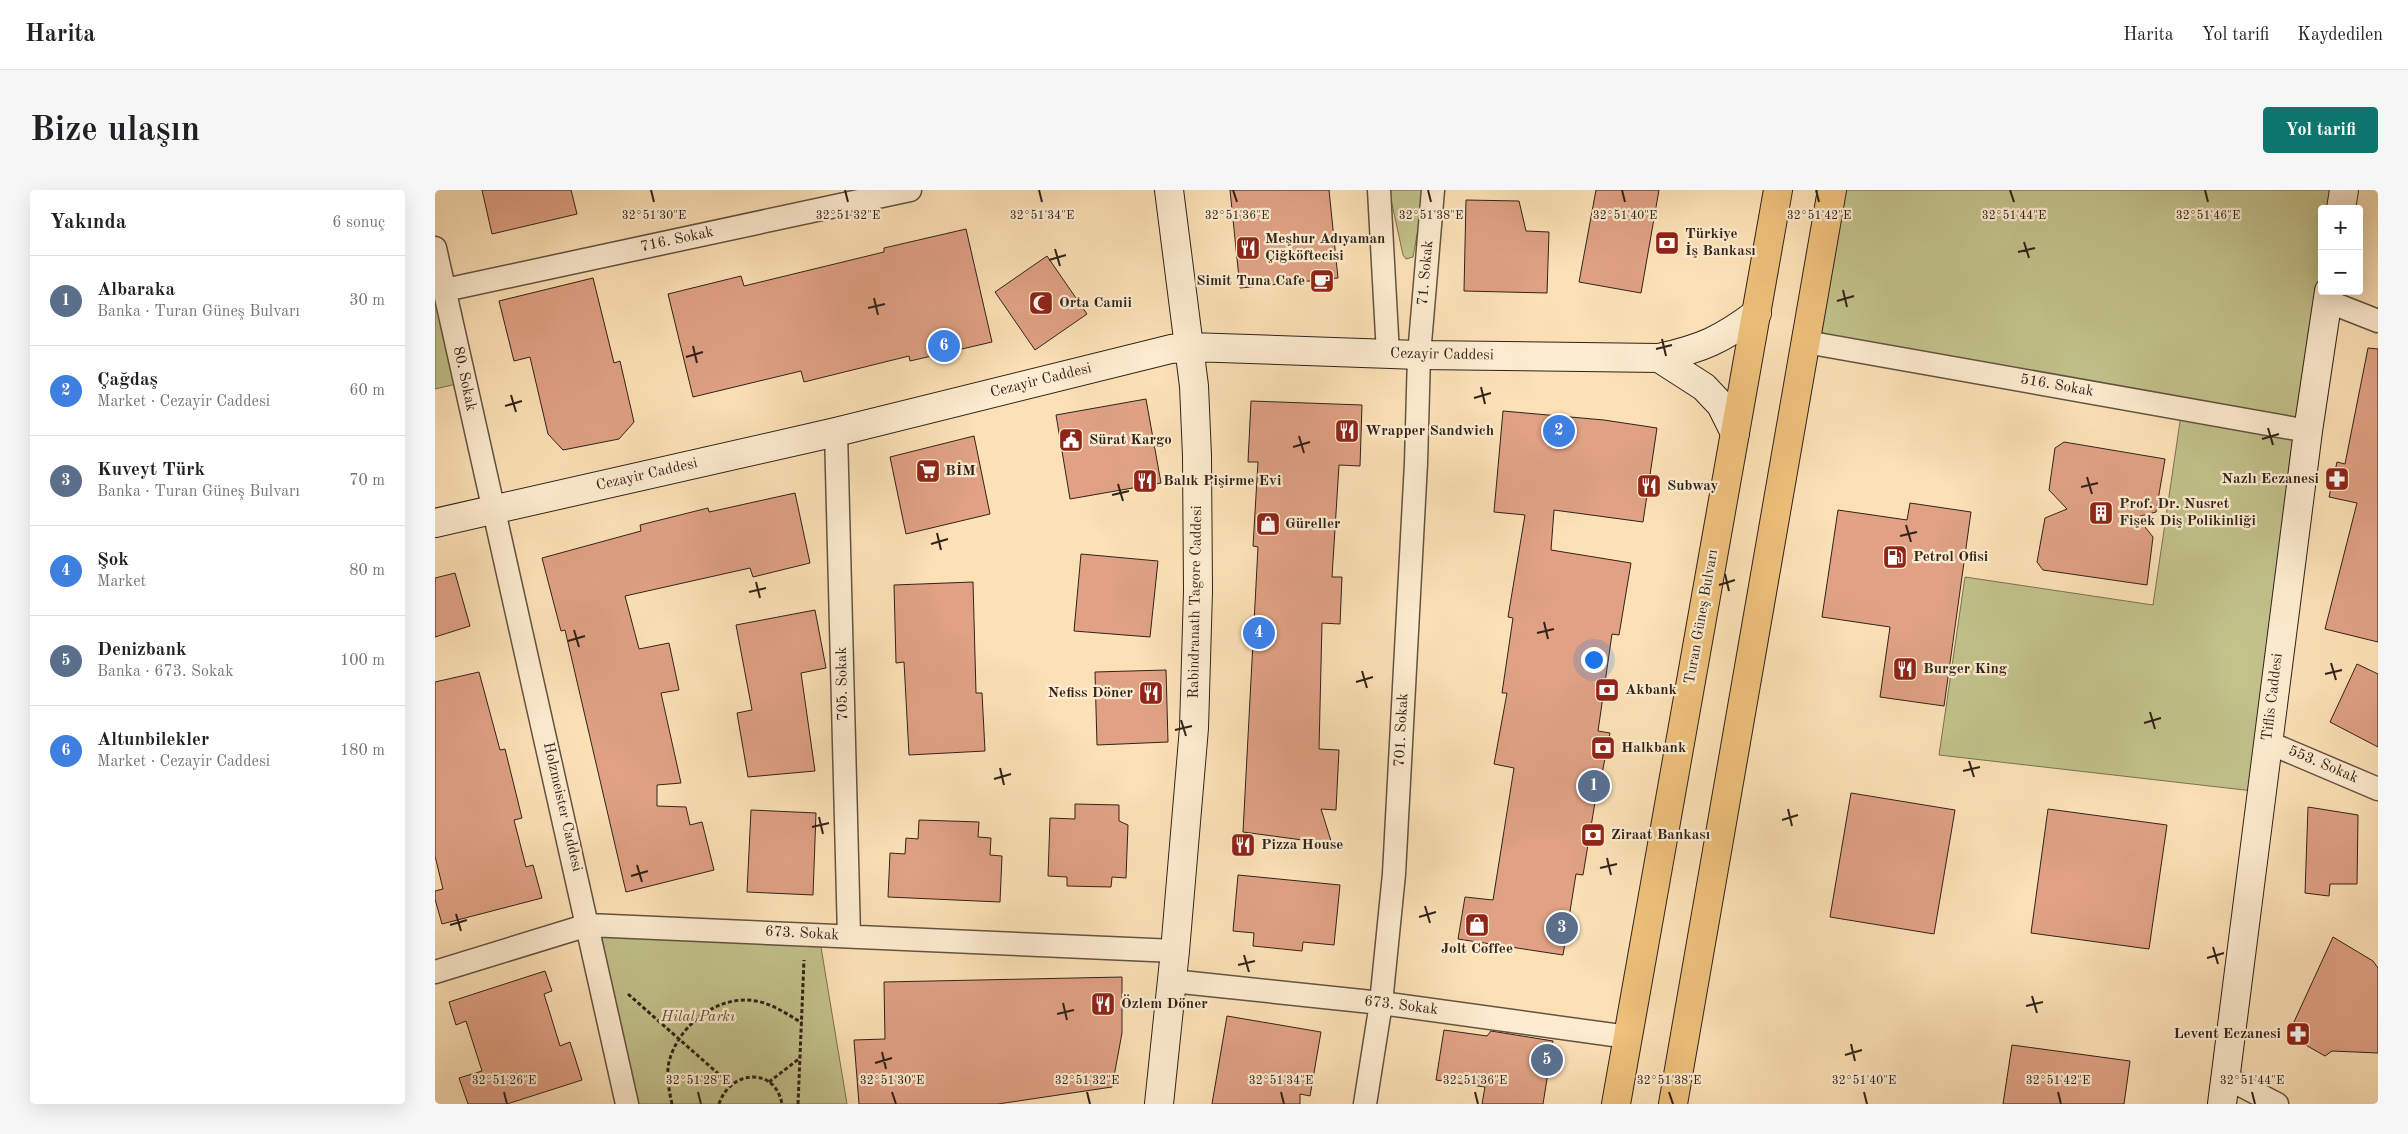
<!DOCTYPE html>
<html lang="tr">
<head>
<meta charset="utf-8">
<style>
  :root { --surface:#fff; --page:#f6f6f6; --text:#202124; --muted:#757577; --line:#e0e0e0; --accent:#0f766e }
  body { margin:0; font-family:"Old Standard TT",serif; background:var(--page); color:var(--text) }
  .controls { position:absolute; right:15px; top:15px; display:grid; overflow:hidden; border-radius:5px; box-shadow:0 5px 20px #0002 }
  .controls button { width:45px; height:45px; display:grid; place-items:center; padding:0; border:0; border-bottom:1px solid var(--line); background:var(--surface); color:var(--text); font:25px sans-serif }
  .you { position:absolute; left:1158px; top:469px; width:18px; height:18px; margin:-12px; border:4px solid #fff; border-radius:50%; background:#1a73e8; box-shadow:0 0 0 8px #1a73e833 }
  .badge { display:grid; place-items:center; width:32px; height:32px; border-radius:50%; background:var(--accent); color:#fff; font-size:16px; font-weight:700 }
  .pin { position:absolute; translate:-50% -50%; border:2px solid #fff; box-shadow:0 1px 5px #0006 }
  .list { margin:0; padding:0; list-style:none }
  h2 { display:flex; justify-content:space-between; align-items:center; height:65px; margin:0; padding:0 20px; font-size:21px }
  h2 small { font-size:16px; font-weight:400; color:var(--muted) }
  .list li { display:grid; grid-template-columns:32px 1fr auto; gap:15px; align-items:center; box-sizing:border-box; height:90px; padding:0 20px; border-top:1px solid var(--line) }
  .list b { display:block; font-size:19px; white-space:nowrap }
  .list p { margin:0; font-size:16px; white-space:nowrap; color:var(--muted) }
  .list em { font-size:16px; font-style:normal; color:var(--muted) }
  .map { position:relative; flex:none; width:1943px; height:914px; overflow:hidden; border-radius:5px }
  header { display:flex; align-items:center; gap:30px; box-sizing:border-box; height:70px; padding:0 25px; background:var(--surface); border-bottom:1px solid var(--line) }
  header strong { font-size:24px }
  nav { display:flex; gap:28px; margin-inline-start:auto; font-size:18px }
  .intro { display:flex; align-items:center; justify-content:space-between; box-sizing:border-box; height:120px; padding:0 30px }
  h1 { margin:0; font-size:35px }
  .button { padding:12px 22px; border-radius:5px; background:var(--accent); color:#fff; font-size:18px; font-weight:700 }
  main { display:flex; gap:30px; padding:0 30px }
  aside { flex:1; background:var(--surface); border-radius:5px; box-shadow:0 5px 20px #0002 }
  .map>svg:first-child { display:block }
</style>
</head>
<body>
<header>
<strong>Harita</strong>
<nav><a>Harita</a><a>Yol tarifi</a><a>Kaydedilen</a></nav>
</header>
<div class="intro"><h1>Bize ulaşın</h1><a class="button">Yol tarifi</a></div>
<main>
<aside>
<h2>Yakında<small>6 sonuç</small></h2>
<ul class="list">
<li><span class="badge" style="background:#5c6f8a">1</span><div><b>Albaraka</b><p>Banka · Turan Güneş Bulvarı</p></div><em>30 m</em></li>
<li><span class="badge" style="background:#3f7fe0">2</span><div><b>Çağdaş</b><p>Market · Cezayir Caddesi</p></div><em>60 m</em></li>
<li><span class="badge" style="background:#5c6f8a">3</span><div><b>Kuveyt Türk</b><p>Banka · Turan Güneş Bulvarı</p></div><em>70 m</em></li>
<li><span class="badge" style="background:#3f7fe0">4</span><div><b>Şok</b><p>Market</p></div><em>80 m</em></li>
<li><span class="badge" style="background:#5c6f8a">5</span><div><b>Denizbank</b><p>Banka · 673. Sokak</p></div><em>100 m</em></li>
<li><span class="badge" style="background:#3f7fe0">6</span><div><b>Altunbilekler</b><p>Market · Cezayir Caddesi</p></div><em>180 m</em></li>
</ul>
</aside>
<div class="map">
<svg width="1943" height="914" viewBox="0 0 1943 914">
  <rect width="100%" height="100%" fill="#fce1b6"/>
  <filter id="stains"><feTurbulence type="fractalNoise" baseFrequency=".004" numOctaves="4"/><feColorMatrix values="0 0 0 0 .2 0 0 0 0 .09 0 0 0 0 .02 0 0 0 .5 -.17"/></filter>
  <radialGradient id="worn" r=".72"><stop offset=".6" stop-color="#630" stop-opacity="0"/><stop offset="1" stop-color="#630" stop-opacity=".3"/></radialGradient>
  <path fill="#c2c28b" stroke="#7a7252" d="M954,0h36l-12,67 -7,2 -3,-4z
    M1397,0h512l-3,19h-19v82l-60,501 -323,-37 26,-178 188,28 29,-197 -376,-66z
    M12,107l18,85 -30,7v-89z
    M153,735l231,10 28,169h-220z"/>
  <path fill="#e0a184" stroke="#31221a" d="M47,0h89l6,24 -85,20z
    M795,0h99l9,88 -98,10z
    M1161,0h63l-18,103 -62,-11z
    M1031,10l53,1 7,30 23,1 -2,61 -83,-2z
    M531,39l26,113 -82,19 -1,-5 -105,26 -3,-11 -108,26 -25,-103 73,-18 3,10 140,-34v-4z
    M612,66l40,58 -52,36 -40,-58z
    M158,88l21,85 6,-2 14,61 -15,17 -56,11 -15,-16 -18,-77 -16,4 -15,-60z
    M1933,158l10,1v293l-53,-13 32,-126 -28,-6 8,-35 8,2z
    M711,209l15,84 -91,16 -14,-84z
    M816,211l111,4 -2,61 -21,-1 -7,112h10l-2,47 -18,-1 -3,126 20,1 -3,60 -15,-1 11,35 -89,-12 15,-285 -5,-1 5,-84h-10z
    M1068,221l101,9 53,8 -14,94 -89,-12 -3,40 80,13 -12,72 -7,-1 -14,97 12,2 -10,51h-2l-15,91 -7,-1 -13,81 -105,-16 7,-42 28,3 21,-132 -20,-4 13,-71h-5l11,-75 -5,-1 17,-102 -31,-3z
    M539,246l16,78 -84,20 -16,-77z
    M1629,252l101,17 -9,53 -19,5 16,20 -6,48 -104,-15 -6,-8 8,-44 22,-9 -18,-19 6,-42z
    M360,303l15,70 -57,14 -3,-9 -125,28 14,53 30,-6 10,47 -18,3 20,90 -24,2v21l29,1 4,18 12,-3 12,48 -88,22 -61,-262 -4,1 -19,-73 99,-27 -1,-6 68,-17 1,4z
    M1475,313l61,9 -27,194 -64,-9 10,-70 -68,-10 16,-107 69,10z
    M646,364l77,7 -8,76 -76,-6z
    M20,383l15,53 -35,11v-59z
    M538,392l3,111h6l3,58 -76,4 -5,-93 -8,1 -2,-78z
    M380,420l11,58 -25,5 14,98 -67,6 -11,-64 15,-3 -16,-85z
    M1922,474l21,10v73l-48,-25z
    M731,480l2,72 -71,3 -2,-73z
    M44,482l21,78 5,-1 17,69 -8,2 12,47 7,-2 9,33 -100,26 -7,-25v-8l8,-2 -8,-33v-174z
    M1416,603l104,17 -21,124 -104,-17z
    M640,614l44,1v16l9,4 -2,53 -14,-1 -1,10 -44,-1v-9l-19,-1 2,-58 25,1z
    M1873,617l50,8 -1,69h-27l-1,12 -24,-3z
    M1613,619l119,16 -18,124 -118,-16z
    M316,620l65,3 -3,82 -66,-3z
    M484,630l60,2 -1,15 13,1 -1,17 12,1 -2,46 -112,-5 2,-44 15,1 1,-16 12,1z
    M803,685l102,10 -6,60 -31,-3 -1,9 -49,-5 1,-13 -21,-2z
    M1898,747l40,24 5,7v85l-46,-2 -7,5 -37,-21z
    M110,781l7,20 -8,3 16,52 10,-4 12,38 -75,24h-39l-9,-26 23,-7 -16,-50 -10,4 -7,-23z
    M687,787v56l-10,54 -114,17h-139l-5,-64 31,-1 -1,-57z
    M792,826l94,16 -11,64 -10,-2v10h-88z
    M1009,840l43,6 4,-5 62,10 -10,63h-61l3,-17 -49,-7z
    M1577,855l118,16 -6,43h-121z"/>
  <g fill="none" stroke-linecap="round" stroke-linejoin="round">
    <defs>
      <path id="street" d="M944,0l9,164
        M0,58l192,856
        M10,100l465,-100
        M1892,111l51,20
        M1371,152l502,89
        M401,242l13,504
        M1832,552l111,47
        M0,782l153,-47 587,26
        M737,791l209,22 247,34
        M1790,887l52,27
        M930,914l16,-101 13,-129 22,-411 3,-108 14,-165"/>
      <path id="secondary" d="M1906,19l3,-19
        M1224,168l45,29 17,18 14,28
        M0,333l401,-91 335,-83 19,-2 229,8 240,3c44,-10 62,-18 98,-45
        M724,914l16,-153 19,-223 4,-137 -1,-135 -3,-70 -25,-196
        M1787,914l86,-673 21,-140"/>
      <path id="primary" d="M1181,914l162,-914
        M1238,914l159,-914"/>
    </defs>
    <use href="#street" stroke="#645241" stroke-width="25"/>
    <use href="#secondary" stroke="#31221a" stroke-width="30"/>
    <use href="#primary" stroke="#31221a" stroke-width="30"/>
    <path stroke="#31221a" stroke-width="3" stroke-dasharray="4 2.5" stroke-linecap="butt" d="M193,804l102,90
      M334,892l31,-24
      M237,914c-3,-14 -6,-28 -3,-42 8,-33 42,-62 76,-62 22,0 39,12 57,23
      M284,914c11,-34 56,-38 63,0
      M363,914l6,-144"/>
    <use href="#street" stroke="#fdecd0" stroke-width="22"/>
    <use href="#secondary" stroke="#fdecd0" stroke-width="28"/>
    <use href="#primary" stroke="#eec07b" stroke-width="28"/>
  </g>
  <path fill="none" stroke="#31221a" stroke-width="2" d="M216,0l3,12M410,0l3,12M604,0l3,12M798,0l4,12M993,0l3,12M1187,0l3,12M1381,0l3,12M1575,0l4,12M1770,0l3,12M1589,52l5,16M620,59l5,17M1583,62l17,-4M614,70l17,-5M1408,100l4,17M439,108l4,17M1402,111l17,-5M433,118l17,-4M1227,149l4,17M258,156l4,17M1221,159l16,-4M251,167l17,-5M1046,197l4,17M76,205l5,17M1039,208l17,-5M70,216l17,-5M1833,238l5,17M864,246l5,17M1827,249l17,-5M858,257l17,-5M1652,287l5,17M683,294l5,17M1646,297l17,-4M677,305l17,-4M1471,335l5,17M502,343l4,17M1465,346l17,-4M496,354l17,-5M1290,384l4,17M321,392l4,16M1284,395l16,-5M314,402l17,-4M1109,432l4,17M139,440l5,17M1102,443l17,-4M133,451l17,-5M1896,473l5,17M927,481l5,17M1890,484l17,-4M921,492l17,-5M1715,522l5,17M746,530l5,16M1709,533l17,-5M740,540l17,-4M1534,571l5,16M565,578l4,17M1528,581l17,-4M559,589l17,-5M1353,619l4,17M384,627l4,17M1347,630l16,-5M377,637l17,-4M1172,668l4,17M202,675l5,17M1165,678l17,-4M196,686l17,-5M990,716l5,17M21,724l5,17M984,727l17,-5M15,735l17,-5M1778,757l5,17M809,765l5,17M1772,768l17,-5M803,775l17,-4M1597,806l5,17M628,813l4,17M1591,816l17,-4M622,824l17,-4M1416,854l4,17M447,862l4,17M1410,865l17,-5M440,873l17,-5M69,902l3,12M263,902l3,12M457,902l4,12M652,902l3,12M846,902l3,12M1040,902l3,12M1234,902l4,12M1429,902l3,12M1623,902l3,12M1817,902l3,12"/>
  <defs>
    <symbol id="bank-square" viewBox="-11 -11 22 22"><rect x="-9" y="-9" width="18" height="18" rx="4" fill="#8f2418" stroke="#fdecd0"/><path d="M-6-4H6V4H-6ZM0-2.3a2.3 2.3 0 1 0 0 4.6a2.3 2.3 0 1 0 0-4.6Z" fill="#fff"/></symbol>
    <symbol id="restaurant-square" viewBox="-11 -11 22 22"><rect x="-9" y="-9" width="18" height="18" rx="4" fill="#8f2418" stroke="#fdecd0"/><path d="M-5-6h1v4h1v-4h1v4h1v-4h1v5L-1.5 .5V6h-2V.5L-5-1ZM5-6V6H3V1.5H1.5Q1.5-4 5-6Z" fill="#fff"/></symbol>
    <symbol id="cafe-square" viewBox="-11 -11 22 22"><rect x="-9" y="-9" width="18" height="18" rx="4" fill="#8f2418" stroke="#fdecd0"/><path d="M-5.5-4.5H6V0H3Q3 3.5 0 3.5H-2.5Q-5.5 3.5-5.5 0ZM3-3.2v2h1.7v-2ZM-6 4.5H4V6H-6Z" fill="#fff"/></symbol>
    <symbol id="mosque-square" viewBox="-11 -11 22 22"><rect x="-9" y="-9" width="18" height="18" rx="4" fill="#8f2418" stroke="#fdecd0"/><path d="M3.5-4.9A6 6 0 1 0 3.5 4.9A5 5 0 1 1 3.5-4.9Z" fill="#fff"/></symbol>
    <symbol id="civic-square" viewBox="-11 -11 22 22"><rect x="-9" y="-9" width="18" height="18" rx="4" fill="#8f2418" stroke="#fdecd0"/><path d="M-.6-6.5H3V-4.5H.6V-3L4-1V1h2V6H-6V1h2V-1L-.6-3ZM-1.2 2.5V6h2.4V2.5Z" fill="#fff"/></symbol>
    <symbol id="supermarket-square" viewBox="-11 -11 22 22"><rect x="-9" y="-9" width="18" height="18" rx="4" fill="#8f2418" stroke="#fdecd0"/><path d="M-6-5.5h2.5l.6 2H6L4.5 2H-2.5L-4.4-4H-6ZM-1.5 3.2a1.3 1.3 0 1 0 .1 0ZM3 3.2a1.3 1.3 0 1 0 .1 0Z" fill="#fff"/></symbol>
    <symbol id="pharmacy-square" viewBox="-11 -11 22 22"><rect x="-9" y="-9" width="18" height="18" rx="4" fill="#8f2418" stroke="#fdecd0"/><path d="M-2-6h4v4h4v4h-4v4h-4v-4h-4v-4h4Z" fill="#fff"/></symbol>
    <symbol id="building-square" viewBox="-11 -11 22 22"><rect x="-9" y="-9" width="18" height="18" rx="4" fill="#8f2418" stroke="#fdecd0"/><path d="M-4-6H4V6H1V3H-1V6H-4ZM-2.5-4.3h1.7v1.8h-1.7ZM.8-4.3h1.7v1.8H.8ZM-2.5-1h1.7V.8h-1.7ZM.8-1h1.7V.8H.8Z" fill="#fff"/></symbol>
    <symbol id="shop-square" viewBox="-11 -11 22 22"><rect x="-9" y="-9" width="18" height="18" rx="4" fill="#8f2418" stroke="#fdecd0"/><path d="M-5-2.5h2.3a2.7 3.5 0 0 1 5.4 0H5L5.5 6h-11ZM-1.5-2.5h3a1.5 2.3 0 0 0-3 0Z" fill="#fff"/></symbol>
    <symbol id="fuel-square" viewBox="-11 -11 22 22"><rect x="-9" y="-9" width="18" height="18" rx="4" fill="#8f2418" stroke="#fdecd0"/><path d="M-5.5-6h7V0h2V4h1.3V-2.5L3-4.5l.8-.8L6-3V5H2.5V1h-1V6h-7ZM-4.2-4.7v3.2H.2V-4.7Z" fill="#fff"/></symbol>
  </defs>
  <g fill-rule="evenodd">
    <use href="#bank-square" x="1218" y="39" width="28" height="28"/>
    <use href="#restaurant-square" x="799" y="44" width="28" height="28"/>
    <use href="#cafe-square" x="873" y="77" width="28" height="28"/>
    <use href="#mosque-square" x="592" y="99" width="28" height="28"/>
    <use href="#restaurant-square" x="898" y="227" width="28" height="28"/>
    <use href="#civic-square" x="622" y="236" width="28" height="28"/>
    <use href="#supermarket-square" x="479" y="267" width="28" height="28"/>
    <use href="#pharmacy-square" x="1888" y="275" width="28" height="28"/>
    <use href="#restaurant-square" x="696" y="277" width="28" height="28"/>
    <use href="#restaurant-square" x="1200" y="282" width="28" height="28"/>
    <use href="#building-square" x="1652" y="309" width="28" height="28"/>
    <use href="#shop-square" x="819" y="320" width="28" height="28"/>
    <use href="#fuel-square" x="1446" y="353" width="28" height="28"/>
    <use href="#restaurant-square" x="1456" y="465" width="28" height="28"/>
    <use href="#bank-square" x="1158" y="486" width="28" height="28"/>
    <use href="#restaurant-square" x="702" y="489" width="28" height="28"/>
    <use href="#bank-square" x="1154" y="544" width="28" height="28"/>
    <use href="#bank-square" x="1144" y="631" width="28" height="28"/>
    <use href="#restaurant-square" x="794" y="641" width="28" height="28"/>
    <use href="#shop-square" x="1028" y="721" width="28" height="28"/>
    <use href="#restaurant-square" x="654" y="800" width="28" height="28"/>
    <use href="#pharmacy-square" x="1849" y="830" width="28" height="28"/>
  </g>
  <g text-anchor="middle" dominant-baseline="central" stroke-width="4.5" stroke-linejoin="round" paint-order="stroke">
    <g font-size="15" font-weight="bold" fill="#31221a" stroke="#fdecd0" text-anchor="start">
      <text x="1250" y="44">Türkiye<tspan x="1250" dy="17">İş Bankası</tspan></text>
      <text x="830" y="49">Meşhur Adıyaman<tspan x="830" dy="17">Çiğköftecisi</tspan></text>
      <text x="870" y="91" text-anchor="end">Simit Tuna Cafe</text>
      <text x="624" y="113">Orta Camii</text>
      <text x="930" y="241">Wrapper Sandwich</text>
      <text x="654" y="250">Sürat Kargo</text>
      <text x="510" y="281">BİM</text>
      <text x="1884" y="289" text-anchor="end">Nazlı Eczanesi</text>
      <text x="728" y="291">Balık Pişirme Evi</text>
      <text x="1232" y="296">Subway</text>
      <text x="1684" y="314">Prof. Dr. Nusret<tspan x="1684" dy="17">Fişek Diş Polikinliği</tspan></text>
      <text x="850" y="334">Güreller</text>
      <text x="1478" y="367">Petrol Ofisi</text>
      <text x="1488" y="479">Burger King</text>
      <text x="1190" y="500">Akbank</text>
      <text x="698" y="503" text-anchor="end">Nefiss Döner</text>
      <text x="1186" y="558">Halkbank</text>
      <text x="1176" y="645">Ziraat Bankası</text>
      <text x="826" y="655">Pizza House</text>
      <text x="1042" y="759" text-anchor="middle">Jolt Coffee</text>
      <text x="686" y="814">Özlem Döner</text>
      <text x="1846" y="844" text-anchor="end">Levent Eczanesi</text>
    </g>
    <g font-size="15" fill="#31221a" stroke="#fdecd0">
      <text transform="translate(242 50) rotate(-12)">716. Sokak</text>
      <text transform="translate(991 83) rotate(-85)">71. Sokak</text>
      <text transform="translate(1007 165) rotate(1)">Cezayir Caddesi</text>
      <text transform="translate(29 189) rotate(78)">80. Sokak</text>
      <text transform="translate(606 191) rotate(-14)">Cezayir Caddesi</text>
      <text transform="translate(1622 196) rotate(10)">516. Sokak</text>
      <text transform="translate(212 285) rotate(-13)">Cezayir Caddesi</text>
      <text transform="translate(761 412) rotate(-89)">Rabindranath Tagore Caddesi</text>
      <text transform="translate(1267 427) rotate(-80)">Turan Güneş Bulvarı</text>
      <text transform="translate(408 494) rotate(-91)">705. Sokak</text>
      <text transform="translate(1838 507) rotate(-83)">Tiflis Caddesi</text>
      <text transform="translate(967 540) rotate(-87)">701. Sokak</text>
      <text transform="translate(1888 575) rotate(23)">553. Sokak</text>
      <text transform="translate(127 617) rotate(77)">Holzmeister Caddesi</text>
      <text transform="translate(367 744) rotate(3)">673. Sokak</text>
      <text transform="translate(966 816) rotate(7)">673. Sokak</text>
    </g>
    <g font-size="15" font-style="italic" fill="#5c523c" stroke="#fdecd0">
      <text x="263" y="827">Hilal Parkı</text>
    </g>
  </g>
  <g font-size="12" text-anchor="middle" fill="#31221a" stroke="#fdecd0" stroke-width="4.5" stroke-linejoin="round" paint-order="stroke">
    <text x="219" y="29">32°51'30"E</text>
    <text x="413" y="29">32°51'32"E</text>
    <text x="607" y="29">32°51'34"E</text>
    <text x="802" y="29">32°51'36"E</text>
    <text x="996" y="29">32°51'38"E</text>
    <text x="1190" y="29">32°51'40"E</text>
    <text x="1384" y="29">32°51'42"E</text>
    <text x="1579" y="29">32°51'44"E</text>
    <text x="1773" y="29">32°51'46"E</text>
    <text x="69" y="894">32°51'26"E</text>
    <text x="263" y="894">32°51'28"E</text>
    <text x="457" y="894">32°51'30"E</text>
    <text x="652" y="894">32°51'32"E</text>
    <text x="846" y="894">32°51'34"E</text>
    <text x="1040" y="894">32°51'36"E</text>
    <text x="1234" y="894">32°51'38"E</text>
    <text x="1429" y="894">32°51'40"E</text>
    <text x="1623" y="894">32°51'42"E</text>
    <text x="1817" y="894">32°51'44"E</text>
  </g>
  <rect width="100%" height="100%" filter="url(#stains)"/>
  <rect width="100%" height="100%" fill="url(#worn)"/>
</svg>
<div class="controls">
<button>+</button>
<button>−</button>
</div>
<div class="you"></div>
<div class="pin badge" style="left:1159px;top:596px;background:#5c6f8a">1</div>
<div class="pin badge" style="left:1124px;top:241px;background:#3f7fe0">2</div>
<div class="pin badge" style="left:1127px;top:738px;background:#5c6f8a">3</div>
<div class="pin badge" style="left:824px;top:443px;background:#3f7fe0">4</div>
<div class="pin badge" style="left:1112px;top:870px;background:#5c6f8a">5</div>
<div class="pin badge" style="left:509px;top:156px;background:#3f7fe0">6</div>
</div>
</main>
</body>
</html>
